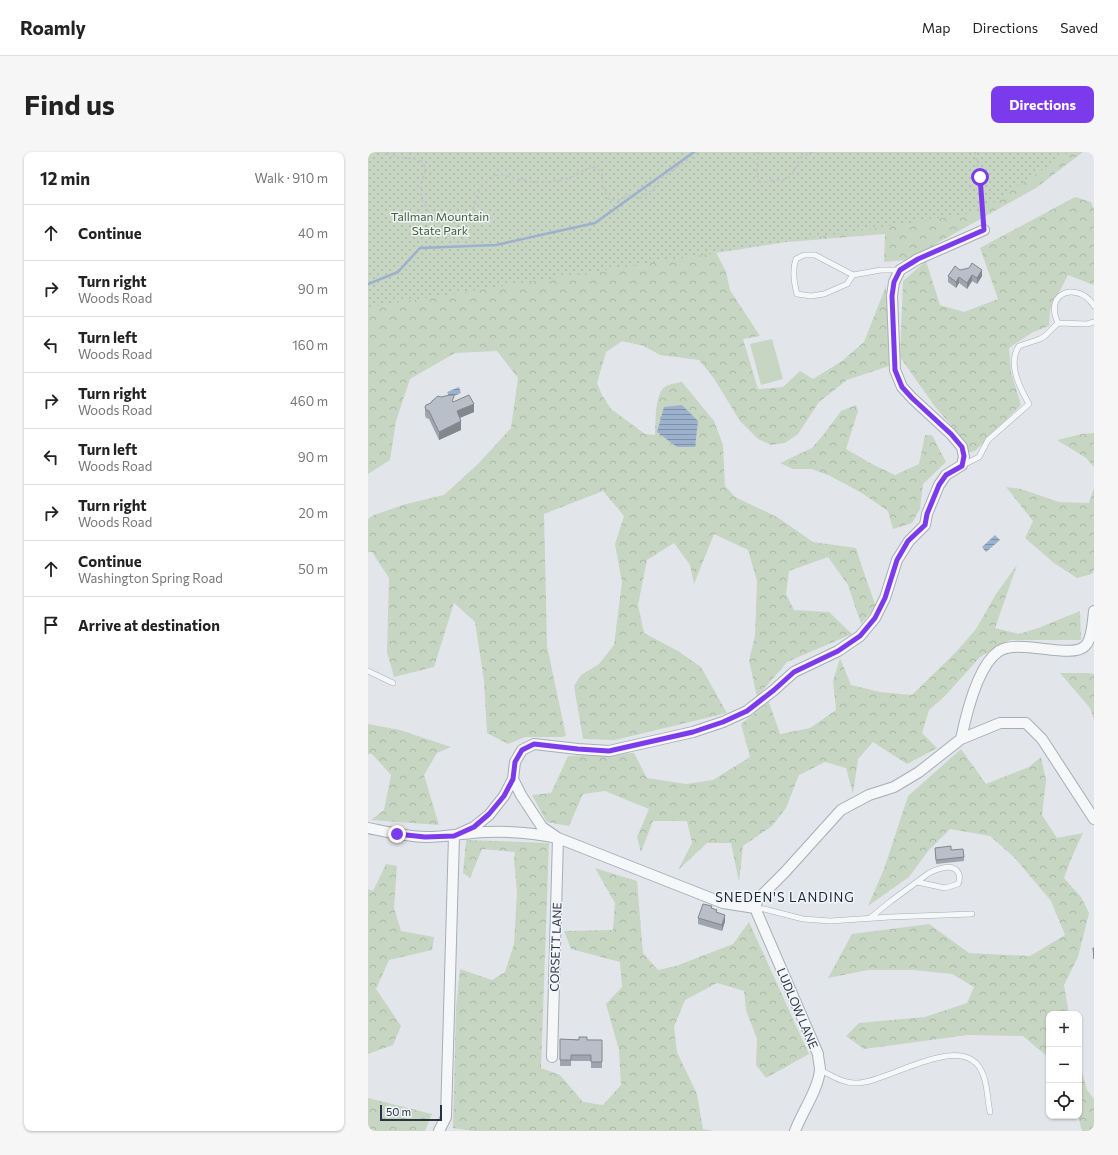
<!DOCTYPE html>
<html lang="en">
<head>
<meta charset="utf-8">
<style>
  :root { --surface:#fff; --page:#f6f6f6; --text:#222; --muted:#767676; --line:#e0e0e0; --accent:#7c3aed }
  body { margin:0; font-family:Commissioner,sans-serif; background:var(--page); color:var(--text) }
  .controls { position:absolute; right:12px; bottom:12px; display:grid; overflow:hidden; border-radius:8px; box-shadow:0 1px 3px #0004 }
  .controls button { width:36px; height:36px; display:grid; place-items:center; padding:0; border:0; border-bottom:1px solid var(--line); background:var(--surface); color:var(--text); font:20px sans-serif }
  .scale { position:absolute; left:12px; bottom:10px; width:62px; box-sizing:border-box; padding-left:4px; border:2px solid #293344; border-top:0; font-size:11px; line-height:14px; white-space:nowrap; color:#293344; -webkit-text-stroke:3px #f2f5f8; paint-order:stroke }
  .stop { position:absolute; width:12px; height:12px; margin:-9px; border:3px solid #7c3aed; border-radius:50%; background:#fff }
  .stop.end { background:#7c3aed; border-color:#fff; box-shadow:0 1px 4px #0008 }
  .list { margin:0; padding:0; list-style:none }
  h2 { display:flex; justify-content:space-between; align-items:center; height:52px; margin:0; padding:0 16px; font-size:17px }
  h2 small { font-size:13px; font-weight:400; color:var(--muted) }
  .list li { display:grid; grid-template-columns:26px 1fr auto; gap:12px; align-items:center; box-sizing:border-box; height:56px; padding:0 16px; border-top:1px solid var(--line) }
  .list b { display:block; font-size:15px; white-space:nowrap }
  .list p { margin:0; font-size:13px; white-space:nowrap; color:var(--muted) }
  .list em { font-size:13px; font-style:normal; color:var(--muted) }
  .icon { flex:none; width:22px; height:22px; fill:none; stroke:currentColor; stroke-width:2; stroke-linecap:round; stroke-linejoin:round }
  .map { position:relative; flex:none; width:726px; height:979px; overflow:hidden; border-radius:8px }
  header { display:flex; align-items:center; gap:24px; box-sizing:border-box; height:56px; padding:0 20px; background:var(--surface); border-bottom:1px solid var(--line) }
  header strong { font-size:19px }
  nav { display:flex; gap:22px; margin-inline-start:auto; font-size:14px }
  .intro { display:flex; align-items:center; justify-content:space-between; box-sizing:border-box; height:96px; padding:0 24px }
  h1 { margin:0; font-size:28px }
  .button { padding:10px 18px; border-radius:8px; background:var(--accent); color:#fff; font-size:14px; font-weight:700 }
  main { display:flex; gap:24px; padding:0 24px }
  aside { flex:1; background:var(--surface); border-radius:8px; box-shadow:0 1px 3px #0004 }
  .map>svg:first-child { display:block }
</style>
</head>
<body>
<header>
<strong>Roamly</strong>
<nav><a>Map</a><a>Directions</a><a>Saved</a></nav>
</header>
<div class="intro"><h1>Find us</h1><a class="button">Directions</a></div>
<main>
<aside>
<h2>12 min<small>Walk · 910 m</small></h2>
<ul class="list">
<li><svg class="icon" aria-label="ahead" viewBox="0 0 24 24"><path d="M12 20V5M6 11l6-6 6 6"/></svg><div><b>Continue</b></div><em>40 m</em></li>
<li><svg class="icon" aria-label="right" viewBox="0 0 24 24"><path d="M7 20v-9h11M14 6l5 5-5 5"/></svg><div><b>Turn right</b><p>Woods Road</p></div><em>90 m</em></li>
<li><svg class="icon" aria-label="left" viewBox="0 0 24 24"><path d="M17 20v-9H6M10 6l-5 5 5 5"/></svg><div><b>Turn left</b><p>Woods Road</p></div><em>160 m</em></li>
<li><svg class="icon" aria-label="right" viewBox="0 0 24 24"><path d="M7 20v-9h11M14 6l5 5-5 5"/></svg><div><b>Turn right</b><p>Woods Road</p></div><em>460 m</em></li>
<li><svg class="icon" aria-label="left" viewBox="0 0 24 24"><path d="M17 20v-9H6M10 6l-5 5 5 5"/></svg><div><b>Turn left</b><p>Woods Road</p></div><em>90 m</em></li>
<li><svg class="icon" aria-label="right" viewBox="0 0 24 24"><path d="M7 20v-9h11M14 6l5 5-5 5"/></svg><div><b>Turn right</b><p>Woods Road</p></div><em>20 m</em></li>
<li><svg class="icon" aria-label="ahead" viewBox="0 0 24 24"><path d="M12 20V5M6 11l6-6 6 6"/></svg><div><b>Continue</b><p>Washington Spring Road</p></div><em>50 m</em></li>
<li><svg class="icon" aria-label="arrive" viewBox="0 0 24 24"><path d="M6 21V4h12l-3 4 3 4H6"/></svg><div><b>Arrive at destination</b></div></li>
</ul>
</aside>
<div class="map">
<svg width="726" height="979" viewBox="0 0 726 979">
  <defs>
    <pattern id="forest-crowns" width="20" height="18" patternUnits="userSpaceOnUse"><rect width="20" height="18" fill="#c7d5c3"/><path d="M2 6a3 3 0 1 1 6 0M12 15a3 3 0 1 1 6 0" fill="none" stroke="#abb7a9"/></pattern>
    <pattern id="park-dots" width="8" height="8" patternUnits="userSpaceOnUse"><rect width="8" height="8" fill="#c7d5c3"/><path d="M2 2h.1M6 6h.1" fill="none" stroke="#abb7a9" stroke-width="1.8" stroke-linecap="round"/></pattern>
    <pattern id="water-rules" width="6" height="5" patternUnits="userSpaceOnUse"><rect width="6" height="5" fill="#9cb2cc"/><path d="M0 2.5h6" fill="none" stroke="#7f91a7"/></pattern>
  </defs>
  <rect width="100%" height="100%" fill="#e2e6eb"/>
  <path fill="#c7d5c3" d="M404,187l11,40 -22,6 -11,-41z"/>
  <path fill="url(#forest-crowns)" d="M561,0h154l-47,36 -129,72 -23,2 1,-28 -97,8z
    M707,45l16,5 3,7v76l-26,-10 -18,35 -1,16 -16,6 -24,16 2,24 10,33 -46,46 -8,2 -2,-12 -29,-33 -36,-51 3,-76 23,-20 14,44 24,7 34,-13 -18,-51z
    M343,90l15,30 4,18 30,46 -17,3 15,50 25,-2 17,-16 13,8 29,-18 22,-19 22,-56 3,80 -42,14 -28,22 -21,32 -13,9 -14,2 -13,-6 -18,-18 -27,-44 -14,-17 -39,-5 -16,-9 -22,-5 -16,11 -9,31 5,12 9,14 34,25 10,1c1,-12 -1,-42 11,-49 4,-2 11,-3 16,-4l32,39 9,24 2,41 10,11 42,20 36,25 43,6 6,19 14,40 -15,17 -13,-39 -20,-28 -39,14 -3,23 8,16 35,2 23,22 -65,28 -30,35 -8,-37 6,-24 2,-55 -9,-31 -34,-16 -20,50 -4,-19 -16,-22 -27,17 -9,45 6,28 34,18 23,16 26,46 -112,27 -32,-1 -9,-53 7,-11 18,-11 15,-19 8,-63 -7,-38 9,-28 -21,-25 -59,23 3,132 19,90 -4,1h-37l-17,7 -21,-11 -3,-52 -9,-59 -21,-19 -20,64 -40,10 -7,-25 2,-74 -17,-26h-4v-33l6,-4 32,-11 38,-9 35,-32 32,-35 7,-50 -21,-27 -42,2 -45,26 -14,42 -6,39 -22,14v-175z
    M488,253l2,6 -12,38 26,15 23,11 24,-11 6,-29h7l14,27 -23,22 -3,25 -8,14 -19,6 -5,-18 -28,-19 -30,-16 -18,-7h-19l-13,-6 32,-15 12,-14 17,-23z
    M726,281v34l-8,-9 -29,-18 25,-6z
    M638,335l15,2 38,13 30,1 5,-15v82l-2,4 -15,4 -23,-15 -29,-25 8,-17z
    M649,413l-22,63 24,6 19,-6 42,-17 1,29h-71l-30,17 -35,39 -16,14 -7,23 15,15 -30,16 -34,-22 -15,17 -5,35 -7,-26 -21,-6 -26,13 -13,33 -14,18 -29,20 -4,36 -8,-39h-24l-29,27 14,-27 -5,-22h-34l-12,31 -4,-15 12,-28 -44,-18 -22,3 -14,32 -22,-4 -15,-27 19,-2 17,-37 66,-3 13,25 39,6 27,-4 37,-23 -9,-33 28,-22 11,32 30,-6 26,-18 -3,-29 7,-23 11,27 29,7 32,3 44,-43 20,-23 20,-35z
    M692,521h28l6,1v46l-4,-12z
    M0,572l32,6 51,17 -14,6 -13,22 15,50 -68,-5 13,-10 7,-35 -19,-21h-4z
    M593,597l25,35 43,-17 12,-10 5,23 -4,35 15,23 26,-5 -12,26 -7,19 17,19 8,16 -11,44 -14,28 5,29h-20v44l-26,-22 -55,-1 -104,14 -18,-13 13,-13 66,-6 42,-14 7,-16 -22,-13 -39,-4h-45l-40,8 24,-44 77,-10 40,29 61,3 35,-21 -14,-34 -37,-44 -24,-21 -40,-7 -22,22 -19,26 -41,29 16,-37 24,-73z
    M98,688l83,3 -8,225 19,7 23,27 20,3 18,-20 -2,-35 -13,-46 16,-17 -2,-25 -49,-13 -7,-18 49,-1 2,-27 -20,-35 42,13 6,72 15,17 18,-4 57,-22 16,-22 60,132 -43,24 -10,-13 1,-26 -11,-29 -2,-19 -27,-8 -32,17 -11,27 3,25 20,42 6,35 10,2h-241l-19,-3 3,-120 4,-39 32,11 13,-8 9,-28 3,-52 -3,-32 1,-8 -33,-3 -12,29 -7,-5z
    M18,712l11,2 -3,42 7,23 33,6 -2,13 -43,10 -13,29 25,37 -8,19 -25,9v-165l5,2z
    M711,910l8,28 7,9v32h-12l-4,-15h1z
    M0,946l64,16 -7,17h-57z"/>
  <path fill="url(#park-dots)" d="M0,0h701l-90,60 -611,95z"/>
  <path fill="url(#water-rules)" d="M91,235l2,6 -11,5 -3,-6z
    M314,253l16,16 -3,26h-18l-20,-15 7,-25z
    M627,383l5,5 -14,12 -4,-5z"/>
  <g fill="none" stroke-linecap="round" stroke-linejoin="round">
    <path stroke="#9cb2cc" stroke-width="2.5" d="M0,132l30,-12 22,-24 76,-3 99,-22 99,-71"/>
    <defs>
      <path id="lane" d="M485,123l-6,9 -23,10 -13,2 -14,-2c-3,-11 -5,-24 -1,-35l8,-4h11l38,20 28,-5h19
        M690,171c-15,-32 21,-42 36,-17
        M595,313l16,-8 9,-17 41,-36c-9,-16 -22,-40 -10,-58l21,-7 5,-3 13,-13 29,1 7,-2
        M0,519l25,12
        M387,756l9,1 39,10 27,2 60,-4 82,-3
        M502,766l21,-17 38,-28c8,-4 25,-11 30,1 1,4 1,6 -1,10l-13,4 -28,-6
        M452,918c11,5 24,14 37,13 30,0 104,-52 124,-13 7,12 6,29 9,42"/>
      <path id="street" d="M593,587c5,-24 17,-74 38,-88 20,-13 72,9 86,-5 7,-6 8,-26 9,-35
        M145,627l8,16 21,32 16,11 -6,219
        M0,676c19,4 39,9 58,9 20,0 39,-4 59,-5 24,-1 50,1 73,6l165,65 32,5 3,-9 27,-27 56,-62 28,-15 25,-8 25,-15 42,-33 39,-16h26l16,16 52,80
        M387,756l63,146c0,5 2,11 2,16 -2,20 -18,42 -25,61
        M71,979l7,-14 8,-281 20,-9 15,-12 15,-19 9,-17 2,-17 7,-12 12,-6 44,5 31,2 84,-19 30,-10 24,-11 27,-21 20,-18 44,-21 22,-15 15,-18 10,-20 12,-38 12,-19 16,-16 2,-11 12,-29 7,-10 16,-10 2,-8 -2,-10 -11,-13 -39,-36 -10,-11 -7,-17 -3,-74 2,-14 6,-12 18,-11 66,-29"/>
    </defs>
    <use href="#lane" stroke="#a7adb6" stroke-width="6"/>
    <use href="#street" stroke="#a7adb6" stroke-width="12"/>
    <path stroke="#c0c4ca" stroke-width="1.5" stroke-dasharray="3 3" stroke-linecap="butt" d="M20,0v4c12,3 23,0 35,6l2,6 -1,8 -3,5v17l12,20 31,-2 7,-1 9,-27 14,-12 6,-2 17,5 16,3h9l20,-2 14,-5 10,-6 8,-2c11,6 7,7 9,18 0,5 4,11 6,15h10l11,-5 9,4 12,-8 10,-12 38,-27
      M389,0l2,2 -3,18 3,9c8,3 14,-3 23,0l9,-5 10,-19 11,-5
      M607,0l5,25 4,45"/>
    <use href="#lane" stroke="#f5f7f9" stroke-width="5"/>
    <use href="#street" stroke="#f5f7f9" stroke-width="10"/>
  </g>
  <path fill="#9fa4ad" d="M592,118l22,6 -5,8 -5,-3 -5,8 -8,-6 -3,5 -8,-6v-6z
    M86,250l20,10 -14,6 1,12 -22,10 -10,-21 -3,-1 -1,-3v-8l6,-4z
    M567,696l16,2 13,7v4l-28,3z
    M344,757l5,4 8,8 -3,10 -24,-7v-6z
    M192,887l42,1v28h-11v-7h-20v5h-11z"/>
  <path fill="#82868d" d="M614,118v6l-5,8v-6z
    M604,123v6l-5,8v-6z
    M591,125v6l-3,5v-6z
    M106,252v8l-17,7v-8z
    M93,269v9l-22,10v-8z
    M357,763v6l-3,10v-6z"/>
  <path fill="#b9bfc9" stroke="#82868d" d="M604,111l10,7 -5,8 -5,-3 -5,8 -8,-6 -3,5 -8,-6 7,-10 5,4 9,-2z
    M82,243h3l1,2 -2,4 1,1 16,-7 5,9 -17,7 4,10 -22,11 -10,-21 -3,-1 -1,-3 1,-2 5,-2 1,-2 6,-5 3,1z
    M583,694v4l12,-1 1,8 -28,3 -1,-12z
    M335,752l9,2 -1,2 6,2 -1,2 9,3 -3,10 -24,-7z
    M725,796h1v11z
    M211,885h8v3h15v22h-11v-7h-20v5h-11v-21l19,1z"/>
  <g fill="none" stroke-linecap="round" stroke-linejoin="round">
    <path stroke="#7c3aed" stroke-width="5" d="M29,682l28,3 29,-1 20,-9 15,-13 15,-18 9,-17 2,-17 7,-12 12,-6 44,5 31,2 84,-19 30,-10 24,-11 27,-21 20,-18 44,-21 22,-15 15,-18 10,-20 12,-38 11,-19 17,-16 2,-11 12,-29 7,-10 16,-9 2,-10 -2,-9 -11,-13 -39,-36 -10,-11 -7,-17 -3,-74 2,-14 6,-12 18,-11 66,-29 -4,-53"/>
  </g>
  <g text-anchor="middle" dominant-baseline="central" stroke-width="3" stroke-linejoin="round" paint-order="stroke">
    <g font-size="12" fill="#3d6036" stroke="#f2f5f8">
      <text x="72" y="64">Tallman Mountain<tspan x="72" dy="14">State Park</tspan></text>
    </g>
    <g font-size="12" fill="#293344" stroke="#f2f5f8">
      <text transform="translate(187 795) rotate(-88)">CORSETT LANE</text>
      <text transform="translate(430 856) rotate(67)">LUDLOW LANE</text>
    </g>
    <g font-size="13" letter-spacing="1" fill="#1b2435" stroke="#f2f5f8">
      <text x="417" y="745">SNEDEN'S LANDING</text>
    </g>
  </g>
</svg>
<div class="controls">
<button>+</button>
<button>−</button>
<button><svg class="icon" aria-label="locate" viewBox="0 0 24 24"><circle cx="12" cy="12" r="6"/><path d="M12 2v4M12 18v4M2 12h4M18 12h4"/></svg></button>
</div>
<div class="scale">50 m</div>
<div class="stop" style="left:612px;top:25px"></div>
<div class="stop end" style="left:29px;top:682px"></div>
</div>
</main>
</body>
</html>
